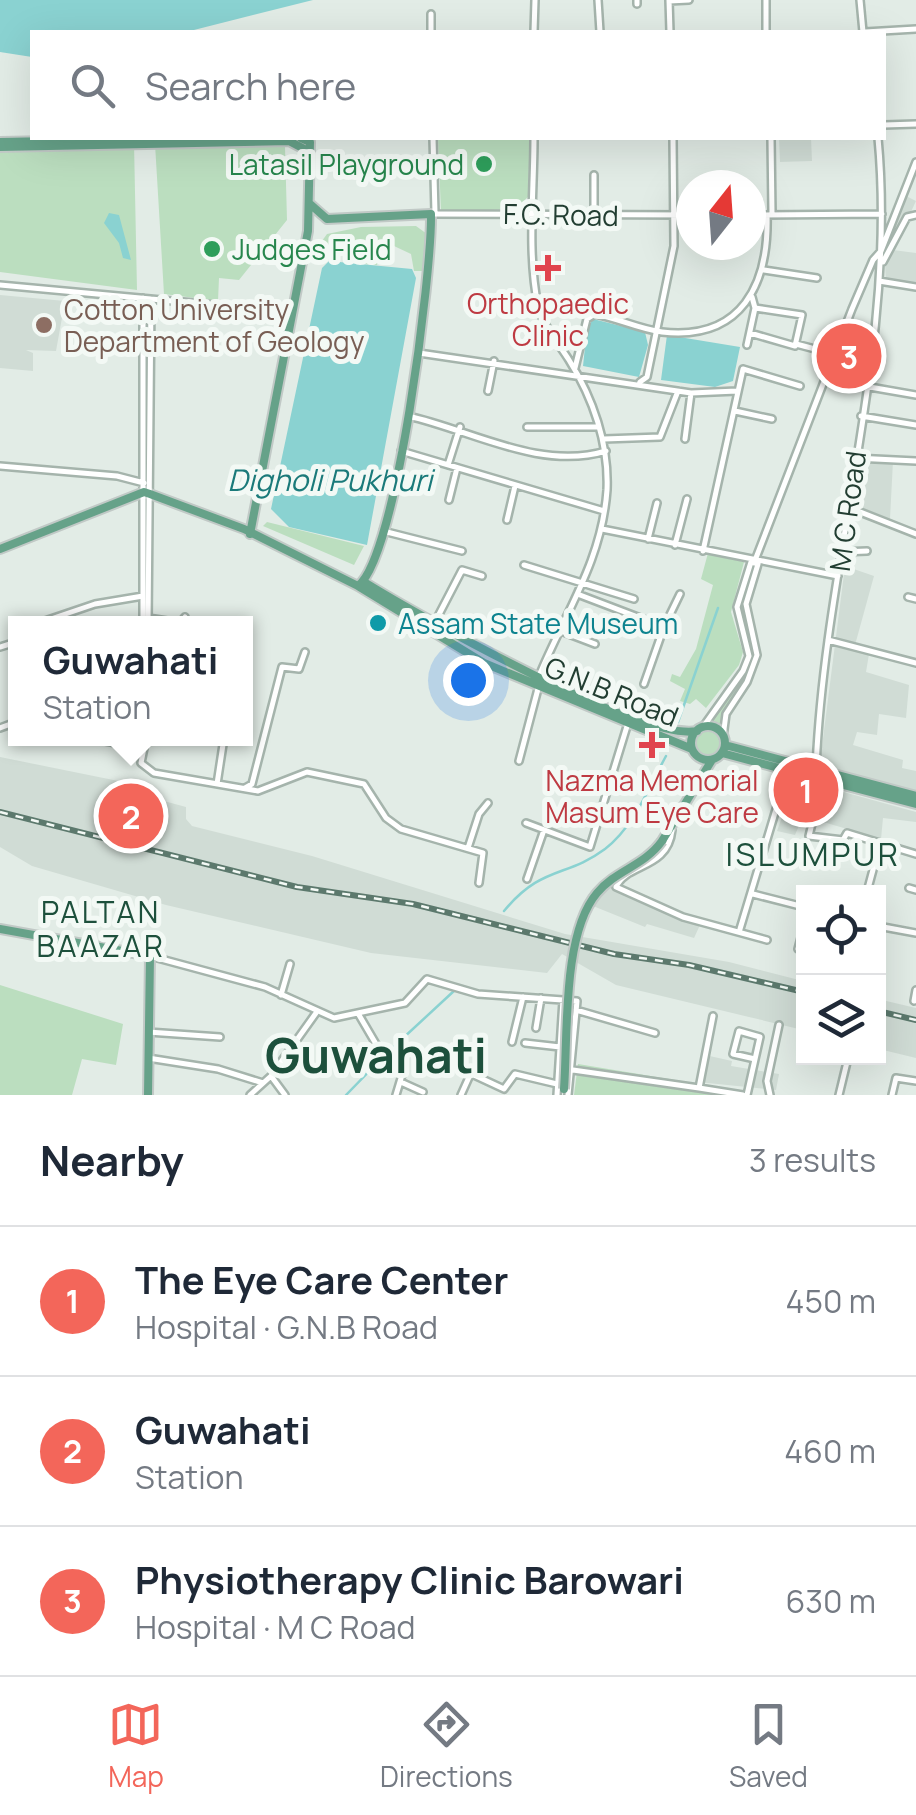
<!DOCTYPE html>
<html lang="en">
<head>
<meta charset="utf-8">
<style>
  :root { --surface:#fff; --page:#f2f2f3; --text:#1f2937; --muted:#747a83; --line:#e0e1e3; --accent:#f3665a }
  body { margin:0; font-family:Manrope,sans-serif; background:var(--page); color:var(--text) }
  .controls { position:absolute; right:30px; bottom:30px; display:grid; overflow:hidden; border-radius:0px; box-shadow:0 10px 40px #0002 }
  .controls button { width:90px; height:90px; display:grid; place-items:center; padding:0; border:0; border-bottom:2px solid var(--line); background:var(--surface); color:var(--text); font:50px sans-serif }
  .compass { position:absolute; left:676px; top:170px; width:90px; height:90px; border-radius:50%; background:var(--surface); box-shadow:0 10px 40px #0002; rotate:17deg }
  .you { position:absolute; left:468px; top:680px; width:35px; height:35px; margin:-25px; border:8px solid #fff; border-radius:50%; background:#1a73e8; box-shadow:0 0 0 15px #1a73e833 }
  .badge { display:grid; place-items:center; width:65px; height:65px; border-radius:50%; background:var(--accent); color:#fff; font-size:32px; font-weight:700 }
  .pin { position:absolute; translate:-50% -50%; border:5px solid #fff; box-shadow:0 2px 10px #0006 }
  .popup { position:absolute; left:8px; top:616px; width:245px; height:130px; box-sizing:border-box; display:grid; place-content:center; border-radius:0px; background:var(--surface); filter:drop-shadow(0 2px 8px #0005); font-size:32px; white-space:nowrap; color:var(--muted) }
  .popup b { font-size:38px; color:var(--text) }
  .popup::after { content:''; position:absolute; left:50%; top:100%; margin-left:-20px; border:20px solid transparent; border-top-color:var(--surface) }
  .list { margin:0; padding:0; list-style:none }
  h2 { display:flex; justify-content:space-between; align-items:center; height:130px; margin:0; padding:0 40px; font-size:42px }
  h2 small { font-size:32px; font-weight:400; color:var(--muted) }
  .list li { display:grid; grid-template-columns:65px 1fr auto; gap:30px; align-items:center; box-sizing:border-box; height:150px; padding:0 40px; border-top:2px solid var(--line) }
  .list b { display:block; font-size:38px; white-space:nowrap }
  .list p { margin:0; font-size:32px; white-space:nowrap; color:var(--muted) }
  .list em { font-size:32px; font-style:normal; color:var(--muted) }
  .icon { flex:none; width:55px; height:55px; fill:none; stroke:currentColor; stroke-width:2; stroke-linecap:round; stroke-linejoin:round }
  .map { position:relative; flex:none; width:916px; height:1095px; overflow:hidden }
  .search { position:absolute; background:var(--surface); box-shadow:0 10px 40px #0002; left:30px; right:30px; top:30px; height:110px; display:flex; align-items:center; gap:25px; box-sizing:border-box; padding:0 35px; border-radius:0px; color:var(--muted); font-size:38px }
  .sheet { height:580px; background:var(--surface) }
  nav { display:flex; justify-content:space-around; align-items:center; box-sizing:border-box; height:140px; border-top:2px solid var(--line); background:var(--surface); font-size:28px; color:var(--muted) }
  nav a { display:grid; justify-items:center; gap:5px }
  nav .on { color:var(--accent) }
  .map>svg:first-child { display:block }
</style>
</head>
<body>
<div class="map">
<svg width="916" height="1095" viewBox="0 0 916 1095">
  <rect width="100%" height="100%" fill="#e2ece6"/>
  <path fill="#d0dcd5" d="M779,138h32l1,23 -32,1z
    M906,196l10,5 -23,49 23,3v32l-30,-3 -2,-36z
    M0,295l65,6 -9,50 -30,-1 7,3v18l-33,-3z
    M859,461h34l-3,58 -37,-15z
    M845,566l29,10 -19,69 15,3 -4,24 43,13 -3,33 -27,-4 -2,21 -20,-3 -4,13 50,15 -1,8 14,3v22l-91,-25 -5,-6z
    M0,757l138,28v9l48,13v12l6,7 120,30 253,78 164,28 74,19v49l-187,-45 -54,-31 -15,19 -176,-20 -205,-48 -134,-39 -32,-19z
    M804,781l112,31v10l-33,-4 -2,21 -78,-23 -8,19 -18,-4 13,-36z
    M611,886l89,39 -6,13 -47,-14 -2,3 -52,-21z
    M878,999l38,9v50l-37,-9z
    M705,1055l27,6 -1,5 48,8 -3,16 -78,-8z"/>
  <path fill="#bbdebf" d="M438,138h92l-2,59 -13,12 -74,3z
    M134,143l3,147 -137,-18v-125z
    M171,143l114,4 2,73 -48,60 -20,-2 -1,23 -54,-7 -9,-150z
    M416,226l11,8v37h-13l-3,-17 -17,-8 -12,3 -5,16 -12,-1 -2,-17 -14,-7 -13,3 -7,17 -11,-1 1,-14 8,-11 34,-7z
    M267,522l97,24 -10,19 -91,-39z
    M708,553l36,9 -13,50 12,40 -4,13 -33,43 -10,-9 -6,5 -10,-3 5,-12 -15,-8 2,-7 8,3 16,-28 17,-64 -12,-6z
    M755,570l-11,43 12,41 -35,73 -14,-4c15,-19 39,-40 45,-64 8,-32 -28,-47 3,-89z
    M694 744a13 13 0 1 1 26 0a13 13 0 1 1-26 0Z
    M0,985l123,39 -7,41 -34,-6 -10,36h-72z
    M578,1064l170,28 3,3h-177z"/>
  <path fill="#8ad2d1" d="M0,0h313l-127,32h-154v25l-32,-5z
    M109,213l10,2 12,45 -8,-2 -4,-15 -15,-20z
    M329,261l83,8 4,9 -49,267 -78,-18 -18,-18 51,-241z
    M593,319l52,13 3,13 -9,32 -56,-11 4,-38z
    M667,335l73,12 -7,34 -18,6 -54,-7z"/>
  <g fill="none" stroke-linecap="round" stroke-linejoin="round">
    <path stroke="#8ad2d1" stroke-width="2.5" d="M678,722l40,-114
      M504,911c38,-46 62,-33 101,-62 29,-22 44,-62 61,-93
      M388,1052l67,-62
      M346,1095l36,-37"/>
    <defs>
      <path id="minor" d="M598,0l2,32
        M637,0v4
        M669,0l1,32
        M766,0v32
        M860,0l3,32
        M669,1l20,-1
        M431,14v18
        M534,32l1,-32
        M865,32l51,-3
        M884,125l32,-1
        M433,138l2,75
        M534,138c0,55 -7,114 4,168 4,18 21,38 31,54 24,38 40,84 38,130 -5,71 -42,123 -68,186
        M771,138l1,76
        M431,214l260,1
        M594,214v-39
        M751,215l131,-1
        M883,262l24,-45 9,-2
        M764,270l53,8
        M879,281l37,6
        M0,285l292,27
        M143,298v326
        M750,333l45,13 7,-31 -47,-7
        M796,344l19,5
        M747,345l8,-37 -3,-11
        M419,353l272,40 46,-2
        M575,368l12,-49 8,-5c22,4 44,15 67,18 80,9 107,-48 105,-117
        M640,382l7,-5 27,-131 -1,-108
        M864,386l52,9
        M488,391l6,-30
        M735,411l37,8
        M408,416c63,14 132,55 198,35
        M861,416l55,9
        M527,427h72
        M604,439l56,-2 18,-46
        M685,439l6,-46
        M401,451l203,60
        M855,458l61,3
        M448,465l12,-38
        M0,466l117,10 27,7
        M449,500l8,-32
        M850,508l66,26
        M507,520l8,-34
        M602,529l236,47
        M383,531l79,20
        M648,539l9,-36
        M675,545l12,-46
        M703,551l40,-182 57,17
        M842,552l25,-1
        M754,563l98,-254 21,-49 8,-9 35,-89
        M524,565l110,34
        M580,595l84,32 16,-33
        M908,597l8,2
        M148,618l32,5 5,-6
        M435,622l27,-52 20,6
        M36,624l59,-20 48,-8
        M148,624l3,-325
        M561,631l34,13
        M828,640l88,23
        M0,647l16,-5
        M644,684l20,-57
        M703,727l40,-56 6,-15 -12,-49 14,-45
        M0,728l16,-6
        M723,737l3,-23 21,-32 10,-27 -11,-51 12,-40
        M89,738l54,10
        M146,738l-5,25 13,10 104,18 49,-19 57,12 22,34 15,11 82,24 -4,30
        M519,761l20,-76
        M816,768c9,-211 82,-419 62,-630
        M588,781l19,6
        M217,784l7,-46
        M836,784l-10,30 -11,-3 -6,25 34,4 4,-7 69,21
        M245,788l7,-4 30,-117 17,2 6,-17
        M526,823l64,24 38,-124
        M672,830c-4,40 -46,33 -56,57l67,30 84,23
        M468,848l11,-34 9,-11
        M527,879l17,-49
        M909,888l7,2
        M867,892l13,-48
        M753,894l51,13
        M878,926l38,7
        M740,929l37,-123 16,-35
        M798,949l6,-23
        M150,956l115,31 69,31 71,-15 22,-24 51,15 99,7 -9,94
        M281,995l9,-31
        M914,1001l2,-11
        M576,1010l79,23
        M359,1015l17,29 26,31 -6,20
        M713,1016l-14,72 44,7
        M536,1028l5,-30
        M148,1032l72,5
        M512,1042l11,-45
        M525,1043l35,4
        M433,1056l71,33 11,-15 42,10
        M148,1058l70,11 45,14
        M573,1070l126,18
        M271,1076l14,19
        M403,1083l20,9
        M250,1095l21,-19 45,-63
        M461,1095l9,-20
        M557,1095l6,-95
        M747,1095l13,-58 -21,-6 -6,23 22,5
        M770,1095l-3,-14 12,-56
        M839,1095l9,-37
        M892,1095l4,-17 20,3"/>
      <path id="major" d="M0,142l210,-4
        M0,147l289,-6 21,11
        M310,204l17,15 104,-5c1,58 -34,342 -73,372
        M250,534l58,-303 2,-89 -9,-4
        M0,549l144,-57 6,2 94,35 114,57 126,77 208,86
        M364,582c53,33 278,160 333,149
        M691 743a17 17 0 1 1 34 0a17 17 0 1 1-34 0Z
        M725,745l191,51
        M722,753l194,51
        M662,841l50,-81
        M0,929l150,27 -2,139"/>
    </defs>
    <use href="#minor" stroke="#a5b4ac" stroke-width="10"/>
    <use href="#major" stroke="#c1c9c6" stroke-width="12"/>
    <use href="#minor" stroke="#fff" stroke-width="5"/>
    <use href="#major" stroke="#66a289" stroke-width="8"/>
    <defs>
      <path id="rail" d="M0,812l297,75 116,17 201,50 75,11 115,27
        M878,1011l38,9"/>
    </defs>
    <use href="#rail" stroke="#5c796d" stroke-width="6"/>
    <use href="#rail" stroke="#f3f9f5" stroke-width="2.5" stroke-dasharray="8" stroke-linecap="butt"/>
    <defs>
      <path id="major-bridge" d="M564,1089c4,-53 -2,-155 33,-196 19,-23 47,-27 65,-52"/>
    </defs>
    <use href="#major-bridge" stroke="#c1c9c6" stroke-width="12" stroke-linecap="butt"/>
    <use href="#major-bridge" stroke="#66a289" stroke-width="8"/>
  </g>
  <g fill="#2e9e5b" stroke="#f3f9f5" stroke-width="4">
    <circle cx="484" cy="164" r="10"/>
    <circle cx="212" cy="249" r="10"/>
  </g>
  <g fill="#e0444e" stroke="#f3f9f5" stroke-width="4">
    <path d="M543 253h10v10h10v10h-10v10h-10v-10h-10v-10h10z"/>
    <path d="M647 730h10v10h10v10h-10v10h-10v-10h-10v-10h10z"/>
  </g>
  <circle fill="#8d6e63" stroke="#f3f9f5" stroke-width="4" cx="44" cy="325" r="10"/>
  <circle fill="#0f9aa8" stroke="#f3f9f5" stroke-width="4" cx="378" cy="623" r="10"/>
  <g text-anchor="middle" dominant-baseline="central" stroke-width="10" stroke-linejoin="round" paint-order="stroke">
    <g font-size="28" fill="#27864d" stroke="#f3f9f5" text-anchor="end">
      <text x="464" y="164">Latasil Playground</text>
      <text x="232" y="249" text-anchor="start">Judges Field</text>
    </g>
    <g font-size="28" fill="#223e32" stroke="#f3f9f5">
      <text transform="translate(561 214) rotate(1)">F.C. Road</text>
      <text transform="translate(847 511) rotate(-82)">M C Road</text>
      <text transform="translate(612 691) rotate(22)">G.N.B Road</text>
    </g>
    <g font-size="28" fill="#be3a42" stroke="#f3f9f5">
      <text x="548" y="303">Orthopaedic<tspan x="548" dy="32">Clinic</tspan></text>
      <text x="652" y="780">Nazma Memorial<tspan x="652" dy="32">Masum Eye Care</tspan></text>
    </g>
    <g font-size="28" fill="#785e54" stroke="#f3f9f5" text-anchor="start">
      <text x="64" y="309">Cotton University<tspan x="64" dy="32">Department of Geology</tspan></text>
    </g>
    <g font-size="28" fill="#0d838f" stroke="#f3f9f5" text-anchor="start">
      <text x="398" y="623">Assam State Museum</text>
    </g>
    <g font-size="30" font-style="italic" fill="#1b7a7a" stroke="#f3f9f5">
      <text x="330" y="479">Digholi Pukhuri</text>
    </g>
    <g font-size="30" letter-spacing="2.5" fill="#1d503c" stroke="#f3f9f5">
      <text x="101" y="911">PALTAN<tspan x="101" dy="34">BAAZAR</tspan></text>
    </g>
    <g font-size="32" letter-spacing="2.5" fill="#1d503c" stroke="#f3f9f5">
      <text x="813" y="854">ISLUMPUR</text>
    </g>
    <g font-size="48" font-weight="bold" fill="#1d503c" stroke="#f3f9f5">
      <text x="376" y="1054">Guwahati</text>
    </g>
  </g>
</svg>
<div class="controls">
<button><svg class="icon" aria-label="locate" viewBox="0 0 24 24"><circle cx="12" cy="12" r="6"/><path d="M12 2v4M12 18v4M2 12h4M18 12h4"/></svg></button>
<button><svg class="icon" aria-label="layers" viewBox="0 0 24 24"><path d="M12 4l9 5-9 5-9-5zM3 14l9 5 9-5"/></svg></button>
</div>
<svg class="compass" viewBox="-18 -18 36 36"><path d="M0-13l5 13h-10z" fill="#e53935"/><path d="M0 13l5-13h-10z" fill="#747a83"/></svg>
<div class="you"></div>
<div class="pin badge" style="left:806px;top:790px">1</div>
<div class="pin badge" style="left:131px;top:816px">2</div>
<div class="popup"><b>Guwahati</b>Station</div>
<div class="pin badge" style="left:849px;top:356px">3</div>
<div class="search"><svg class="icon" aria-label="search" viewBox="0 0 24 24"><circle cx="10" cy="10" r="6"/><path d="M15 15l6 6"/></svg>Search here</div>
</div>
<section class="sheet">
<h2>Nearby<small>3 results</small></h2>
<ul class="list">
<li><span class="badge">1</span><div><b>The Eye Care Center</b><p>Hospital · G.N.B Road</p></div><em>450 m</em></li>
<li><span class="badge">2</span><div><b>Guwahati</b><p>Station</p></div><em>460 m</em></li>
<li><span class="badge">3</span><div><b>Physiotherapy Clinic Barowari</b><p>Hospital · M C Road</p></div><em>630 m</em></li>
</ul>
</section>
<nav>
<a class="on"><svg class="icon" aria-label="map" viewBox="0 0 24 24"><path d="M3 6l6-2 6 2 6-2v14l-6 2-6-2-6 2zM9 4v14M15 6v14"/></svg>Map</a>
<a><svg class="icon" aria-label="directions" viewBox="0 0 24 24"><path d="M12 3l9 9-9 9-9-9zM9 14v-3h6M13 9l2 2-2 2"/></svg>Directions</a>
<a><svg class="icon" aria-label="saved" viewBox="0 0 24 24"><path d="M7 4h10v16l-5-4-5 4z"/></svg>Saved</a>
</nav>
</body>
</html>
